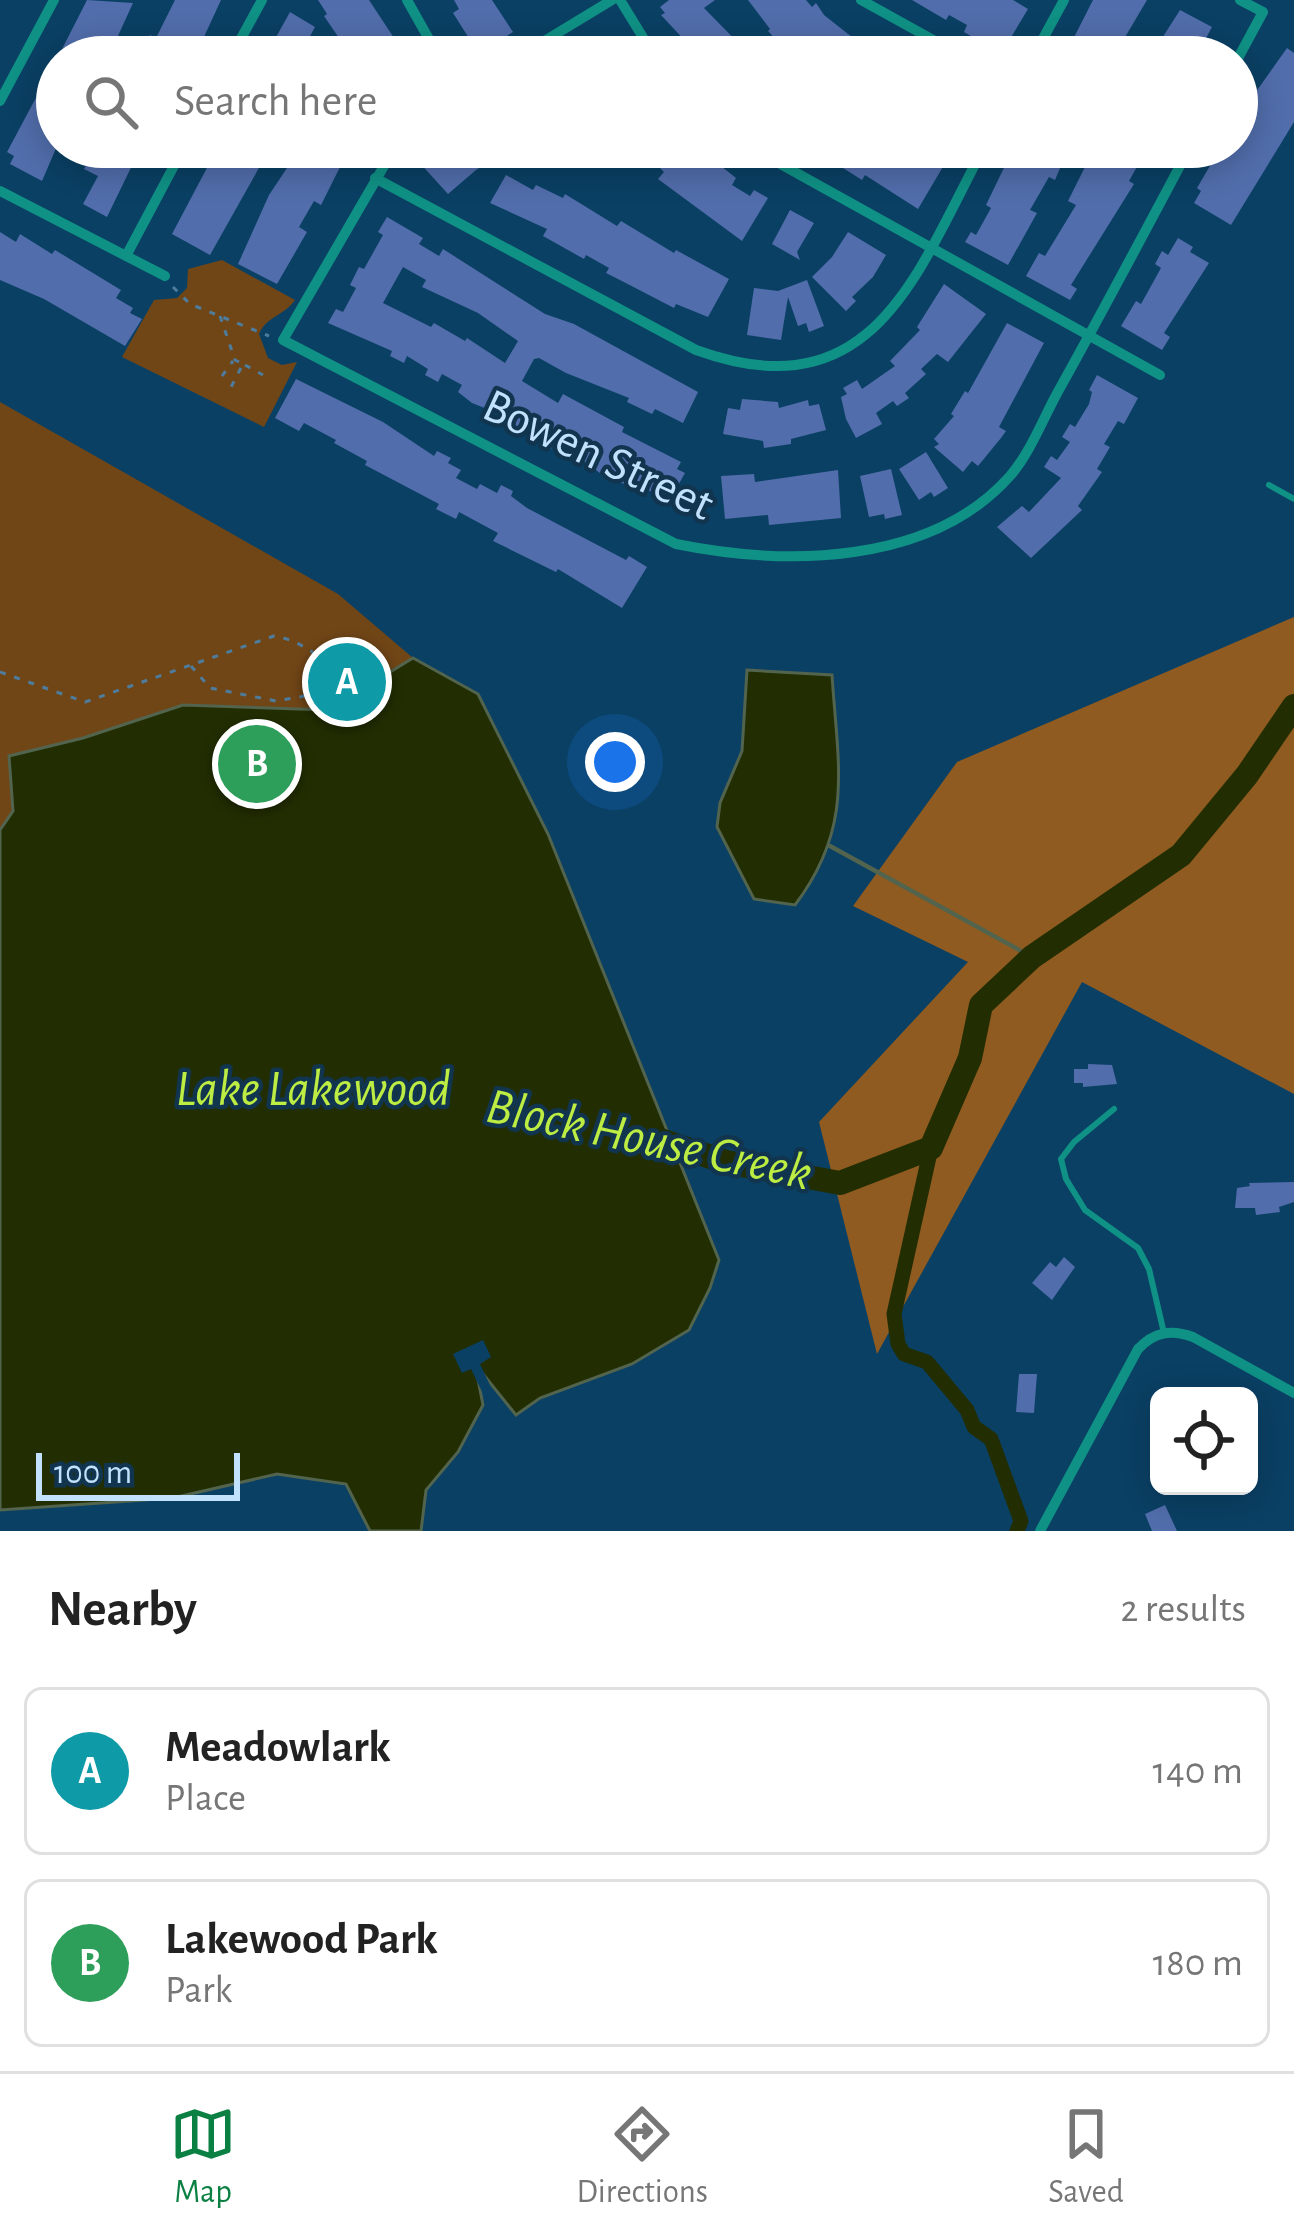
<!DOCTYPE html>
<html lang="en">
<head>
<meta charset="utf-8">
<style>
  :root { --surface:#fff; --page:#f2f2f2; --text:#222; --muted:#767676; --line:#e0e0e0; --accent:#0b8043 }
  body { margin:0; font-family:"Alegreya Sans",sans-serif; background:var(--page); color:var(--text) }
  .controls { position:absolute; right:36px; bottom:36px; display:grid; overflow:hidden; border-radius:18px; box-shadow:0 6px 30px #0003 }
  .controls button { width:108px; height:108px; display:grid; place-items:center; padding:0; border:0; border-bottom:3px solid var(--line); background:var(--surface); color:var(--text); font:60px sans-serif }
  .scale { position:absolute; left:36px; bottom:30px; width:204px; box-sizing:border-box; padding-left:12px; border:6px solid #c1e1fd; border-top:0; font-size:33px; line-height:42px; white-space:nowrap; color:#c1e1fd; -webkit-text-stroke:9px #12354f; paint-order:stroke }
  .you { position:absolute; left:615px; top:762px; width:42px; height:42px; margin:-30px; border:9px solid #fff; border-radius:50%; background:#1a73e8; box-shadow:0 0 0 18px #1a73e833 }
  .badge { display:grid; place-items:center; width:78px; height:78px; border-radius:50%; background:var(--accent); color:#fff; font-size:39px; font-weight:700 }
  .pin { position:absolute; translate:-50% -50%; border:6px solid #fff; box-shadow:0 3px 12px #0006 }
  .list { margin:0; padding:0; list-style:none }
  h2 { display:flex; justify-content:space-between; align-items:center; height:156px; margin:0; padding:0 48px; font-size:51px }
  h2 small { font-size:39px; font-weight:400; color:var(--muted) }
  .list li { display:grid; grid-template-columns:78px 1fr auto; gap:36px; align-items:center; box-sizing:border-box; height:168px; margin:0 24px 24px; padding:0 24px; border:3px solid var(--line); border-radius:18px }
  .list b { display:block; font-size:45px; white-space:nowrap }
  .list p { margin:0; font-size:39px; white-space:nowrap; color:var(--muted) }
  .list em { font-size:39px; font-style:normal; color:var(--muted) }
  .icon { flex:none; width:66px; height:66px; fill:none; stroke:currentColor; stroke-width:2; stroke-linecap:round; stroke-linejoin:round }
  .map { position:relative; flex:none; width:1294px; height:1531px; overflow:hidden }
  .search { position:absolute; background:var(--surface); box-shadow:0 6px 30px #0003; left:36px; right:36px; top:36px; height:132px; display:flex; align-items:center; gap:30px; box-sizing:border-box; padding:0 42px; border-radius:66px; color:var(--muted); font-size:45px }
  .sheet { height:540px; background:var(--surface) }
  nav { display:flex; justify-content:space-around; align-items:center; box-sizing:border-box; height:168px; border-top:3px solid var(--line); background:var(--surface); font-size:33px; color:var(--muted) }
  nav a { display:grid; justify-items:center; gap:6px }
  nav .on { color:var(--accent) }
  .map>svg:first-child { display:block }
</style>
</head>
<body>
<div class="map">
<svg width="1294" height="1531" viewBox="0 0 1294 1531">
  <rect width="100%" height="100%" fill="#0a4064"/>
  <path fill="#714617" d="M222,260l73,40c-11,16 -28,16 -36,34l9,24 14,7 15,-3 -33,65 -142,-70 32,-57 23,-2 10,-10 1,-19z
    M0,402l338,192 75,64 65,36 70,140 -548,398z"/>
  <path fill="#8f5b20" d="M1294,617v477l-212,-112 -205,372 -58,-232 149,-160 -115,-56 104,-144z"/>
  <path fill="#222e02" stroke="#52644d" stroke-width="3" d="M413,658l65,36 70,140 171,426 -9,28 -21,42 -57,34 -92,34 -24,17 -41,-51 8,41 -25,47 -32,38 -5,41h-51l-24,-47 -69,-10 -104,24 -173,12v-680l13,-19 -4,-55 74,-18 100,-33 145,5z
    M747,670l85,5c6,92 22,152 -37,230l-41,-6 -37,-72 3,-24 22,-52z"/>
  <path fill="#0a4064" d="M483,1340l8,17 -11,7 16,34 -11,-13 2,17 -16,-33 -9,4 -9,-19z"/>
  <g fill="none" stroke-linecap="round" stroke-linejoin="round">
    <path stroke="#52644d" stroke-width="4.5" d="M830,846l202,111"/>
    <path stroke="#222e02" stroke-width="15" d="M931,1148l-37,166 4,30 6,10 23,8 40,48 7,17 17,12 30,82 -4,10"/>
    <path stroke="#222e02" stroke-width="24" d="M645,1135l81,27 114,21 91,-35 39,-90 11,-53 51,-48 149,-102 66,-80 47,-69"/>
  </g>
  <path fill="#516dab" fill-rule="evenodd" d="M87,0l46,3 -21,46 14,8h-68z
    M175,0h46l-18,39 -7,-3 -11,21h-47l12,-22 6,3z
    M318,0h51l27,41 4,-3 13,19h-61l-28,-41 3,-2z
    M454,0h38l21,32 -34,22 -26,-41 6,-4z
    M669,0h46l-11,8 48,49h-63l-7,-8 6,-5 -27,-29 4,-2 -5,-6z
    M748,0h58l6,7 4,-4 8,12 38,30 26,12h-96l-24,-26 2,-2z
    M912,0h101l15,9 -27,45 -37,-22 3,-7 -18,-10 -3,5z
    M1093,0h54l-26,44 4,2 -6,11h-55z
    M1180,10l32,17 -16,30h-46z
    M290,12l25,15 -6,11 4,2 -10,17h-38z
    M1287,48l7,5v69l-63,103 -37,-22 7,-12 -4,-3 24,-41h16v-20l12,-19 -7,-4 6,-11 5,3z
    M57,71v75l-15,35 -32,-17 4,-8 -7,-4 32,-60 5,3z
    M96,147h45l-34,70 -24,-13 15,-28 -14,-7z
    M218,147l51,3 -59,105 -38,-21z
    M301,147h43l-5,7 6,3 -24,48 -7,-4 -15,26 8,5 -30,52 -39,-20 31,-69z
    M434,147h78l-36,23 -28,24 -30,-33z
    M639,147h58l39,31 -4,7 18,11 4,-6 14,8 -26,43 -84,-62 6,-7z
    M830,147h36l15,9 5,-9h26l32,18 -26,44 -53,-34 -3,5 -38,-24z
    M1014,147h55l-14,33 -6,-3 -19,33 7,3 -29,52 -43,-23 6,-10 5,3 15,-27 -5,-3z
    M1095,147h53l-19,34 5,3 -63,101 6,4 -7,11 -44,-24 13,-23 6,3 31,-51 -8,-4z
    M506,175l27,15 3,-5 27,13 2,-4 52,32 4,-5 53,32 2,-3 53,29 -21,38 -32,-13 -2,4 -56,-29 -12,-6 3,-5 -23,-13 -2,4 -41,-23 4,-7 -57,-26z
    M790,210l24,13 -17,29 3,8 -28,-16z
    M387,217l36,21 -4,6 20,12 4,-7 102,65 29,10 124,68 -15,31 -28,-14 -3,5 -25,-12 2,-4 -63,-25 -27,-15 -5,1 -12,22 36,22 5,-9 61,33 -2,5 59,30 -4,7 8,4 -19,34 -14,-8 3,-5 -19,-11 -3,5 -33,-15 -44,-32 -5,8 -46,-29 2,-3 -35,-14 -14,-11 4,-7 -20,-11 -4,8 -13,-7 3,-6 -21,-13 -3,7 -14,-7 2,-5 -64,-28 8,-14 7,3 13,-24 -6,-3 9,-18 5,2 19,-34 -5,-3zM403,267l23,13 -4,7 56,26 40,28 -13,22 -38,-25 -2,3 -31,-18 -3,4 -48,-24z
    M0,232l16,10 4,-8 32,20 3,-4 66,40 -5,8 17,10 -3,5 12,6 -17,27 -81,-47 -44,-19z
    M848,232l38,23 -13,22 -21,20 4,4 -10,10 -34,-34 20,-20z
    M1178,238l15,9 -3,5 19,11 -45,70 6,4 -8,13 -41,-24 15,-25 5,3 20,-36 -6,-4 7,-13 6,4z
    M807,280l17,46 -15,6 -3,-9 -8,3 -10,-29 -7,43 -34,-5 7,-47 24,3z
    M944,284l42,30 -38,48 -11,-8 -16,15 5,5 -21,19 4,5 -12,8 -4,-5 -17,12 6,11 -26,14 -10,-19 -5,-22 6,-3 -4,-6 14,-8 5,9 33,-23 -5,-5 30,-31 -3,-3z
    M1007,323l37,20 -45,84 7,4 -5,7 -23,28 -6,-5 -9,11 -29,-25 5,-3 -5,-5 20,-23 -3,-2 14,-23 3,2z
    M1097,375l41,23 -14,26 -6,-3 -14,23 6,3 -13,22 5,3 -24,34 4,4 -51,48 -34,-31 25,-21 7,6 32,-34 -17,-11 7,-11 6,4 13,-18 -8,-5 8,-13 5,3 14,-23 3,-12 -3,-2z
    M296,379l87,43 51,34 3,-5 14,7 -3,5 13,7 -5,8 21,11 3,-5 17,9 4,-8 12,6 -2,5 16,12 99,52 3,-4 18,11 -25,41 -64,-39 -2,3 -63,-31 5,-8 -39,-21 -3,7 -20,-10 3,-5 -74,-39 2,-4 -33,-18 2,-3 -32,-17 -5,8 -24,-13z
    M742,399l36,3 1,6 29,-8 1,6 10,-2 7,26 -35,9v5l-27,4 -1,-7 -40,-7 5,-26 12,2z
    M926,452l22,36 -14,9 -3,-5 -12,8 -20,-31z
    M891,469l11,46 -17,4 -1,-5 -15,3 -9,-41z
    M838,470l3,48 -72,7 -1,-10 -43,4 -4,-43 33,-2 1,8z
    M1088,1064l24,1 5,19 -34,3v-4h-9v-14h14z
    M1294,1182v20l-15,5 1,5 -24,3 -1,-7h-20l2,-20 13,-2 -1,-3z
    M1064,1257l11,10 -23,33 -20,-17 18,-21 6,5z
    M1019,1374h18l-3,39 -18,-1z
    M1165,1505l12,26h-25l-7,-17z"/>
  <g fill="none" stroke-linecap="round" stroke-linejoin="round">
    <path stroke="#4e7c9d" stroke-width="3" stroke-dasharray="6 9" stroke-linecap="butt" d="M173,287l17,17 79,32
      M220,316l15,44 8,4 -14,27
      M245,365l18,10
      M222,376l11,-15
      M191,666l19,22 66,13 29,-5 20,-32
      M0,672l85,30 189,-66c28,4 49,24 71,41"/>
    <path stroke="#109185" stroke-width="6" d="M1269,485l25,14
      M1114,1109l-40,33 -13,17 5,20 19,31 53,38 11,21 15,64"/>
    <path stroke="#109185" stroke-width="10" d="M407,0l32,57
      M620,0l35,57
      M861,0l103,57
      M231,57l31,-57
      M518,57l94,-57
      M1033,57l31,-57
      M1237,60l26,-48 -23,-12
      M0,101l54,-101
      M395,147l-112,193 393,204c109,22 254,22 334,-68 21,-24 34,-60 50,-88 44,-79 87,-160 130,-241
      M750,147l410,228
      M375,178l321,172c177,64 220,-75 288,-203
      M0,191l165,85
      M126,256l58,-109
      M1040,1531l98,-182c16,-17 33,-20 55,-12l101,56"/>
  </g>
  <g text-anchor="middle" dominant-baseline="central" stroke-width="9" stroke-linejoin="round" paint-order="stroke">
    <g font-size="48" fill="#c1e1fd" stroke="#12354f">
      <text transform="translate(598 456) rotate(25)">Bowen Street</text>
    </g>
    <g font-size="51" font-style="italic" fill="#bded43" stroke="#12354f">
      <text x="313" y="1089">Lake Lakewood</text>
      <text transform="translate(649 1140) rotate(12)">Block House Creek</text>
    </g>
  </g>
</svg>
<div class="controls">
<button><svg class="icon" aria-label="locate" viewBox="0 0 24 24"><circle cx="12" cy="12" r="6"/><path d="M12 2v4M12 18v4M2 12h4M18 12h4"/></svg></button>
</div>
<div class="scale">100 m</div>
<div class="you"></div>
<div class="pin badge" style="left:347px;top:682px;background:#0f9aa8">A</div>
<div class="pin badge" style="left:257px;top:764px;background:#2e9e5b">B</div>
<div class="search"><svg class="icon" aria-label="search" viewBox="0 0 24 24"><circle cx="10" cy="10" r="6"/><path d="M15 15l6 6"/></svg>Search here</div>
</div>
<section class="sheet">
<h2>Nearby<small>2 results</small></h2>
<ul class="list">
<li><span class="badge" style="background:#0f9aa8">A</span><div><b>Meadowlark</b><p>Place</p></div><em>140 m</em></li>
<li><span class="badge" style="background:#2e9e5b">B</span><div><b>Lakewood Park</b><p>Park</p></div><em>180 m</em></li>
</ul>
</section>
<nav>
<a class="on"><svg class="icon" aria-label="map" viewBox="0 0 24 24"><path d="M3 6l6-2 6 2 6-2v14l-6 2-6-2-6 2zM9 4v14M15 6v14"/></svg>Map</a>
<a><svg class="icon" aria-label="directions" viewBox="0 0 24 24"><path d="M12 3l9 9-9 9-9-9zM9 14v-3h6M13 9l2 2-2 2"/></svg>Directions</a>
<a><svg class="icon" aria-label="saved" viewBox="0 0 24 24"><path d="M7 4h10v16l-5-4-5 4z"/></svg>Saved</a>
</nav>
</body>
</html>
